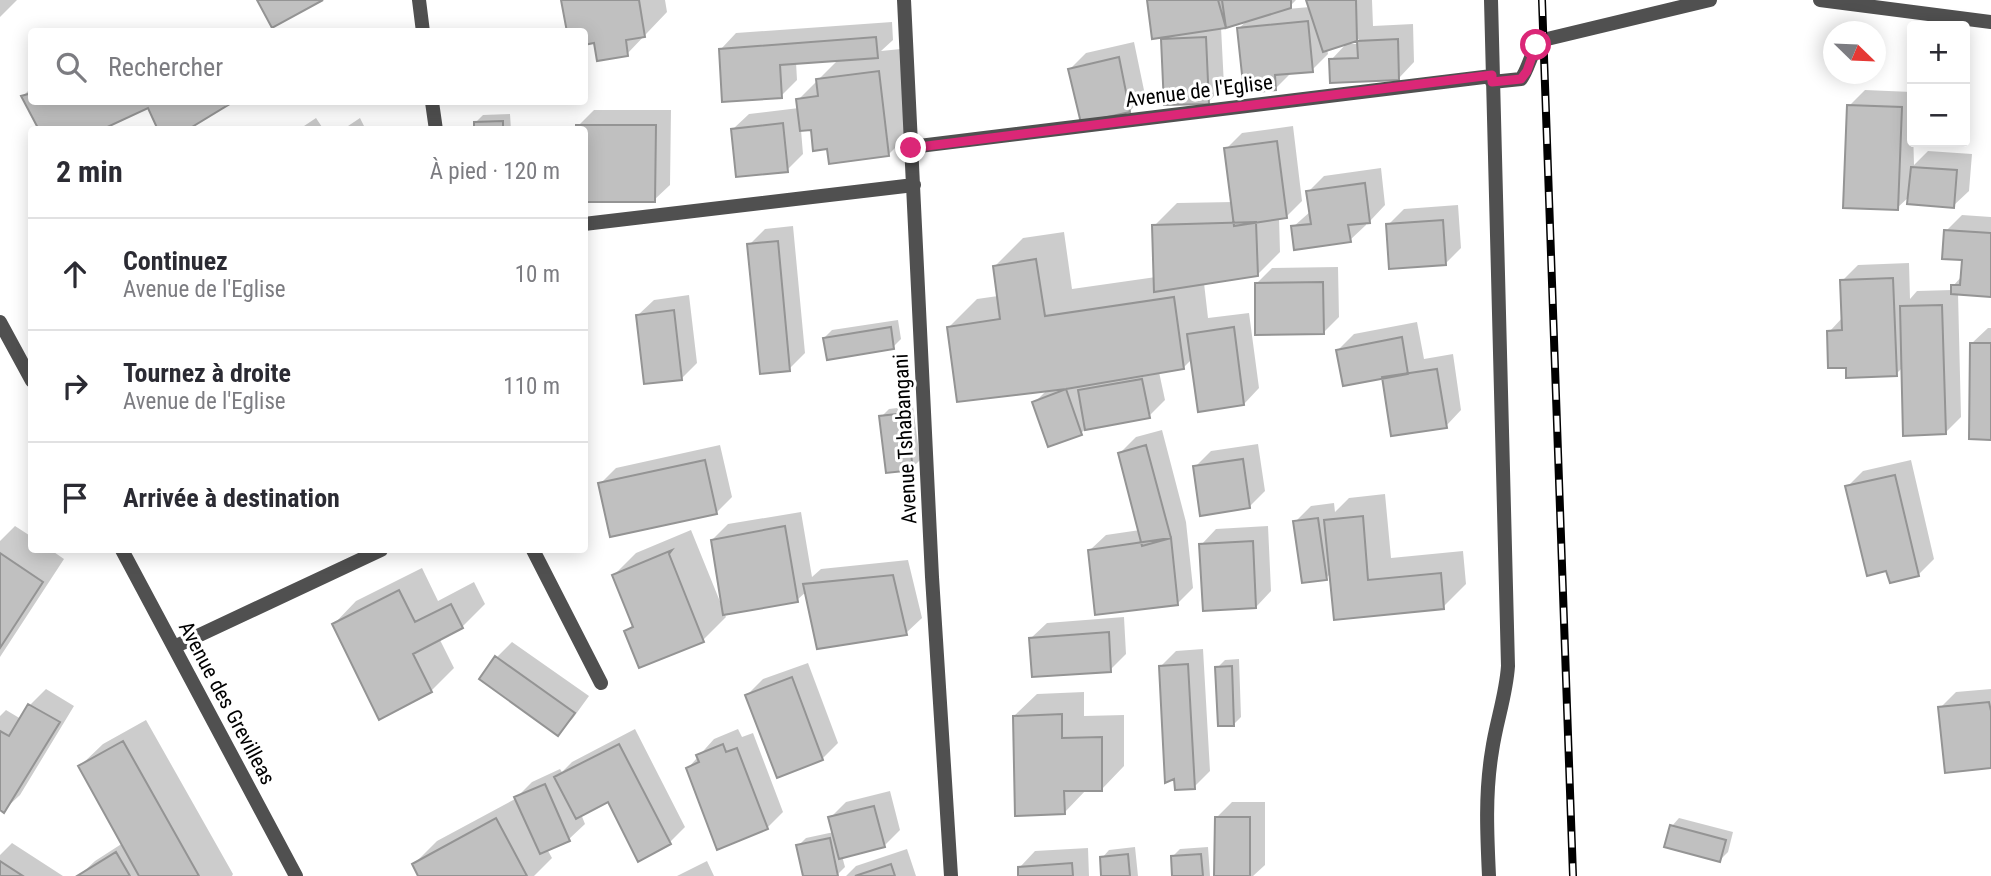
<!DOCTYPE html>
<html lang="fr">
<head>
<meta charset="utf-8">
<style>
  :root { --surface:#fff; --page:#f7f7f7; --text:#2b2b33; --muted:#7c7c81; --line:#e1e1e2 }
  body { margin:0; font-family:"Roboto Condensed",sans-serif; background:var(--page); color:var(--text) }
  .controls { position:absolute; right:21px; top:21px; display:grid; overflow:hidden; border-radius:7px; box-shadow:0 4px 18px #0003 }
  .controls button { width:63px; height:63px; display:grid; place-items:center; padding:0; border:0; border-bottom:2px solid var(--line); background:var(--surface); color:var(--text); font:35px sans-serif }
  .compass { position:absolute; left:1823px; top:21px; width:63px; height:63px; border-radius:50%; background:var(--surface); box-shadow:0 4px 18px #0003; rotate:113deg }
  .stop { position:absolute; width:21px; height:21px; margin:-16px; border:5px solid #db2777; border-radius:50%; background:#fff }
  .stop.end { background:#db2777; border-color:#fff; box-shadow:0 2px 7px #0008 }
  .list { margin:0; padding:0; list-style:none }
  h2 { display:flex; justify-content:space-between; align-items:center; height:91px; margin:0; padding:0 28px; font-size:30px }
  h2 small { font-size:23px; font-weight:400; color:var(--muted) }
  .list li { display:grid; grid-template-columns:46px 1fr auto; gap:21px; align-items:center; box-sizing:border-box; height:112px; padding:0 28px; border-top:2px solid var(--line) }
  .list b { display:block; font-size:26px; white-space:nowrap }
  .list p { margin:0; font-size:23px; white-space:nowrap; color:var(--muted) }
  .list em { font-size:23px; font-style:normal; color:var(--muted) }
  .icon { flex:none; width:38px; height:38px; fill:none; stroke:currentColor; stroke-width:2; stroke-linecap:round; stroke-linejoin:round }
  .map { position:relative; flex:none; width:1991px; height:876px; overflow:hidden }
  .search { position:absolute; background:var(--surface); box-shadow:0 4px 18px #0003; left:28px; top:28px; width:560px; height:77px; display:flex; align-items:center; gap:18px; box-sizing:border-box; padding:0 24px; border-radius:7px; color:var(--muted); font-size:26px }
  .panel { position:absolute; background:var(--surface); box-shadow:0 4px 18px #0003; left:28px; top:126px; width:560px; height:427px; border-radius:7px }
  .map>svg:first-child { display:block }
</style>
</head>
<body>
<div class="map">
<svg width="1991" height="876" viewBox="0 0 1991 876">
  <rect width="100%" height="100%" fill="#fff"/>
  <path fill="#0003" d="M0,0h17l-17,17z
    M563,0h102l2,12 -40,42 -31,-13 -12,-9z
    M1149,0h147l-9,9 23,-2 -2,-7h64l1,26 40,-2 1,38 -15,16 -68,-18 15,-16h13v-5l-32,10 1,5 -16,16 -20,2 -17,17 -36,-61 10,-9 -28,8 3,59 -16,16 -45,-62 5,-5z
    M892,22l1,18 -12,11 20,-2 10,83 -23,23 -76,-27 -11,2 2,24 -16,16 -54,-41 16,-15 50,-6 -1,-8 41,-41 -43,3 1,18 -16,16 -60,-47 15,-16z
    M1134,42l11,53 -15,16 -60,-42 16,-16z
    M32,87v15h197l-45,28 -35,-24 -108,24 -18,-34z
    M1865,90l47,2 2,73 14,-14 44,3 -3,37 -16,15 -43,-10 -13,12 -48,-102z
    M594,110h77l-1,75 -16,15 -70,-70 -6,-4z
    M510,114l1,16h-36v-7l8,-8z
    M316,118l8,12h-26z
    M360,118l6,12h-24z
    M1293,126l9,75 -16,16h-7l1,35 -23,23 -53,8 4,35 41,-5 10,75 -15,16 -52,-45 -9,9 -24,4 6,28 -16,16 -62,12 -6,5 -47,-30 13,-13 -98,-63 28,-28 21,-3 -4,-29 29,-29 41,-6 8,57 84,-12 -2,-51 23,-23 56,-1 -7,-53 16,-16z
    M1381,168l4,37 -15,16h-5l1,4 -16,15 -57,-13 18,-16 -3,-19 16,-16z
    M1458,205l3,43 -16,16 -57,-39 16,-16z
    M1962,215l29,2v78l-33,-2 3,124 -16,16 -42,-66 -7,7 -48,-8 -19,-34 15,-16 -2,-35 16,-16 51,-2 1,36 7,-8 35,-1 1,-4 9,-10 2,-18 -18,-27z
    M793,226l12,127 -16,16 -40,-124 16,-16z
    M1338,267l1,50 -16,16 -66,-50 15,-15z
    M689,295l8,68 -15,15 -44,-63 16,-15z
    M898,320l3,19 -8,8 -69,-9 8,-8z
    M1417,322l7,37 29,-5 8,56 -15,16 -62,-50 -46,-26 16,-16z
    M1988,328h3v110l-19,-95z
    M913,406l7,54 -8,8 -31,-51 8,-8z
    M1162,430l24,92 7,66 -16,16 -87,-54 16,-15 34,-5 -20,-77 16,-16z
    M1258,444l7,47 -16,16 -54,-40 16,-16z
    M720,445l12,52 -16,16 -116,-29 16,-16z
    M1911,460l23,99 -15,15 -72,-87 16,-16z
    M1385,494l6,64 72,-7 3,33 -23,23 -112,-34 -5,5 -31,-56 16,-16 23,-3 1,9 14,-14z
    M801,512l11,65 9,-8 87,-9 14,58 -16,15 -99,-42 -10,9 -73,13 2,4 -23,23 -63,26 -14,-34 8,-8 -20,-49 22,-22 55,-23 32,79 -11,-69 16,-16z
    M15,526l17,11v13h19l13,9 -64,98v-116z
    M1268,526l3,65 -15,16 -55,-62 15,-16z
    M422,568l16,33 36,-19 11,22 -23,23 -23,11 15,30 -23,23 -97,-67 22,-23z
    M1124,617l2,37 -16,16 -79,-32 16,-15z
    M512,642l77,54 -16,22 -15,16 -61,-77z
    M1203,649l7,122 -16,16 -18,-10 -16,-110 16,-16z
    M1239,659l2,58 -7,7 -17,-56 8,-8z
    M808,663l30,80 -16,16 -75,-64 16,-16z
    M46,689l28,17 -54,89 -16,15 -4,-2v-92l6,-6 15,9 9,-14z
    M1991,689v77l-51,-58 16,-16z
    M1084,692v24l40,-1v51l-22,23h-15l-23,24 -50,-97 23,-22z
    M146,720l87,154 -1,2h-153l16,-15 28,-18 -43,-77 23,-22z
    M635,729l50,98 -16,16 -61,-43 -27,14 4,10 -16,15 -22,10 5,9 -18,18h-114l-6,-12 23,-23 78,-42 17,-17 28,-13 2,3 10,-10z
    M738,729l4,8 11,-4 30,79 -16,16 -79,-60 26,-29z
    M890,791l10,39 -16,16 -42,10 3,11 -8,8 -33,1 -6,-30 8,-8 28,-6 -4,-14 16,-16z
    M1232,802h33v63l-12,11h-37l1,-59z
    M1679,818l54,14 -5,20 -8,8 -48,-34z
    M12,843l51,33h-63v-21z
    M1135,847l3,29h-35l-1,-18 7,-8z
    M1208,847l2,29h-37l-1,-19 8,-8z
    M1088,848l1,28h-69v-9l15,-16z
    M907,849l9,27h-70l10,-10z
    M707,861l7,15h-37z"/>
  <path fill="#c0c0c0" stroke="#949494" stroke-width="2" d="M257,0h66l-51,28z
    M561,0h78l6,37 -19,3 2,16 -31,5 -3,-18 -10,2v-13h-17z
    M1147,0h75l4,28 -74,11z
    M1218,0h73v8l-65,20z
    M1306,0h50l1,41 -34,11z
    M1308,21l5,51 -38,3 1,15 -32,3 -7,-65z
    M876,37l2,21 -98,7 2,33 -60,4 -3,-53z
    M1206,37l3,67 -45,1 -3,-66z
    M1398,39l1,41 -69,3 -1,-24 29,-1 -1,-17z
    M1119,57l11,55 -49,11 -13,-54z
    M879,71l10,85 -60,8 -2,-15 -14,2 -2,-21 -11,1 -4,-32 22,-3 -2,-17z
    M32,93v9h190l6,3 -41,25h-29l-10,-22 -47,22h-62l-18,-34z
    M1847,105l55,2 -4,103 -55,-2z
    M503,121v9h-29v-8z
    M783,123l5,49 -52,5 -5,-48z
    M576,125h80l-1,77h-71v-72h-8z
    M1277,141l10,77 -53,8 -10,-78z
    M1911,167l46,3 -3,38 -47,-4z
    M1365,183l5,40 -22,2 3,17 -57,8 -3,-24 20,-2 -5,-33z
    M1443,220l3,45 -57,4 -3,-45z
    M1256,222l2,54 -104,16 -2,-67z
    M1944,230l47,3v64l-40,-3v-9h9l2,-25 -20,-1z
    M778,241l12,130 -30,3 -13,-130z
    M1036,259l9,57 129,-19 10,72 -118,20 -109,13 -10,-75 53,-8 -7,-53z
    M1893,278l4,98 -51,2v-10h-18l-1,-37 15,-1 -2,-50z
    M1323,282l1,52 -69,1v-52z
    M1942,305l4,129 -43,2 -3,-130z
    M674,310l8,70 -38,4 -8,-69z
    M891,327l3,22 -67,11 -4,-22z
    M1234,327l10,78 -46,7 -11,-78z
    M1402,337l6,37 -65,12 -7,-36z
    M1970,343h21v97l-22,-1z
    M1437,369l10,59 -56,8 -9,-59z
    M1142,379l8,39 -65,12 -7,-40z
    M1066,389l16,46 -34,12 -16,-45z
    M906,413l7,57 -27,3 -7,-57z
    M1146,445l25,93 -29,8 -24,-93z
    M1243,459l7,49 -50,8 -7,-50z
    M705,460l12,54 -107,23 -12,-54z
    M1895,475l24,101 -29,7 -4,-12 -19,5 -22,-90z
    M1363,516l5,64 73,-7 3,36 -110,11 -10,-100z
    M1318,518l9,62 -25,3 -9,-62z
    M785,526l13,76 -75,13 -12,-75z
    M1171,538l7,67 -83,10 -7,-65z
    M1253,541l3,67 -53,3 -4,-67z
    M672,550l-3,4 35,88 -65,26 -15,-37 9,-4 -21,-52z
    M0,553l43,29 -43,66z
    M893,575l14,60 -90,14 -14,-65z
    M399,590l16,32 36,-18 12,24 -50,26 19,38 -53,28 -47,-96z
    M1109,632l2,40 -79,5 -3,-39z
    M495,656l80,57 -17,23 -79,-57z
    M1188,664l7,125 -20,1 -1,-11 -9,4 -6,-117z
    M1232,666l2,60h-16l-3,-59z
    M792,677l31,83 -46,18 -32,-83z
    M1989,702l2,9v57l-46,5 -7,-66z
    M28,704l32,18 -56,91 -4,-3v-79l9,5z
    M1062,714v24l40,-1v54h-38l1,23 -50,2 -2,-100z
    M123,741l76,135h-60l-61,-110z
    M619,744l52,100 -33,18 -30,-60 -32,17 -22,-42z
    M723,744l3,8 11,-4 31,81 -51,21 -31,-82 13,-6 -3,-7z
    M545,784l25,57 -30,13 -26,-57z
    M874,806l11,41 -46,12 -11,-42z
    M1215,817h35v59h-36z
    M496,818l31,58h-109l-6,-12z
    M1670,825l56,15 -6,22 -56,-15z
    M830,838l8,38h-35l-7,-31z
    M116,852l14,24h-53z
    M1128,854l2,22h-29l-1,-19z
    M1201,854l2,22h-31l-1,-20z
    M0,861l23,15h-23z
    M1072,863l1,13h-55v-9z
    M891,864l4,12h-40z"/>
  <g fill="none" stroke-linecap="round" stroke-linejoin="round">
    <path stroke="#505050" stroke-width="14" d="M419,0l4,32
      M904,0l28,577 19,299
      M1820,0l171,22
      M1492,82l29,-3c9,-12 10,-31 22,-39l167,-40
      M432,102l4,28
      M911,147l581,-71
      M584,224l330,-39
      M0,322l32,59
      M122,550l174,326
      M533,550l68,133
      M174,647l207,-97
      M1489,876c-2,-42 -4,-83 3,-125 4,-29 14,-55 16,-85l-17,-666"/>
    <defs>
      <path id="rail" d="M1542,0l31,876"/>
    </defs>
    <use href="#rail" stroke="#000" stroke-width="8"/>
    <use href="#rail" stroke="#fff" stroke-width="5" stroke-dasharray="16" stroke-linecap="butt"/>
  </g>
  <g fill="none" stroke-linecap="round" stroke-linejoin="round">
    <path stroke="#db2777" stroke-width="9" d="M911,148l581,-73v7l29,-3 6,-8 9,-26"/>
  </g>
  <g text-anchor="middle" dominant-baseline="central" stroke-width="6" stroke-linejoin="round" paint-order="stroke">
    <g font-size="21" fill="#000" stroke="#fff">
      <text transform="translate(1199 91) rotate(-7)">Avenue de l'Eglise</text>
      <text transform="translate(905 439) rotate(-93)">Avenue Tshabangani</text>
      <text transform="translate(227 703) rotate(62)">Avenue des Grevilleas</text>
    </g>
  </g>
</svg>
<div class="controls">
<button>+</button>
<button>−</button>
</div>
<svg class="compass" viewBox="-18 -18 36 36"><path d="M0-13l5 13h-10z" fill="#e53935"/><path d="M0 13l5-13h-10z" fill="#7c7c81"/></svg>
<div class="stop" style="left:1536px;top:45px"></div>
<div class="stop end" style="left:911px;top:148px"></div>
<div class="search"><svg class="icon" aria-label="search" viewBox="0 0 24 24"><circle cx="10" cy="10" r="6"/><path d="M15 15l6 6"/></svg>Rechercher</div>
<section class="panel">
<h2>2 min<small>À pied · 120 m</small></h2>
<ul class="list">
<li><svg class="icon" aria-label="ahead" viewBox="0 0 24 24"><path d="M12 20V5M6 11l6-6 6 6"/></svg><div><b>Continuez</b><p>Avenue de l'Eglise</p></div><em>10 m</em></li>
<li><svg class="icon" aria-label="right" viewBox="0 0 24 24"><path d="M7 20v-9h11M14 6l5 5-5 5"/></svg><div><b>Tournez à droite</b><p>Avenue de l'Eglise</p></div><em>110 m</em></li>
<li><svg class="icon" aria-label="arrive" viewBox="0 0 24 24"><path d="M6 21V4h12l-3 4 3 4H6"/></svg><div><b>Arrivée à destination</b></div></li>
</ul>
</section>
</div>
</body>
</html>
